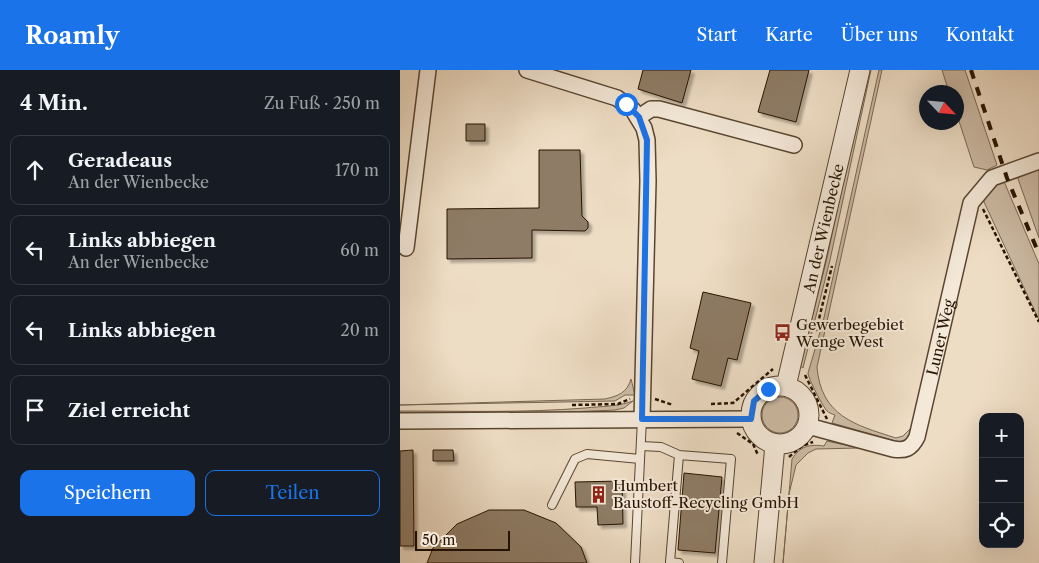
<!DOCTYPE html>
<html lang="de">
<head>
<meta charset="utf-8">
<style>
  :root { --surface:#171b24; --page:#20242c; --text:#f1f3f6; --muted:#9ea1a6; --line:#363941; --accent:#1a73e8 }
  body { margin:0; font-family:"Libre Caslon Text",serif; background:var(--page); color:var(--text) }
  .controls { position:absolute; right:15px; bottom:15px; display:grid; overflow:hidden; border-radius:10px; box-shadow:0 5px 20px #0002 }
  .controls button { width:45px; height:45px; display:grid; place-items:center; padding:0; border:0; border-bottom:1px solid var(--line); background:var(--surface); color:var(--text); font:25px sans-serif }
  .compass { position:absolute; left:519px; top:15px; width:45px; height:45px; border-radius:50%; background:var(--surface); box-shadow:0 5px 20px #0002; rotate:116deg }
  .scale { position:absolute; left:15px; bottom:12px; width:95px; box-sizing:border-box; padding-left:5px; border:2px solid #261200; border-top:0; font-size:14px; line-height:18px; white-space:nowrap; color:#261200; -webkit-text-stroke:4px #f4e9d9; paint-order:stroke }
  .stop { position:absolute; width:15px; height:15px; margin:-11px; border:4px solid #1a73e8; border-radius:50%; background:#fff }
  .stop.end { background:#1a73e8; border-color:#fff; box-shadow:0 1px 5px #0008 }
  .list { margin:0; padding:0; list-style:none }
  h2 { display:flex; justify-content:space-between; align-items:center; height:65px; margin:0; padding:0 20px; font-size:21px }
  h2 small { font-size:16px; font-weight:400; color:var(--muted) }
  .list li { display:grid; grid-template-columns:32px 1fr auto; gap:15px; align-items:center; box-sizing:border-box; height:70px; margin:0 10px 10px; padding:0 10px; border:1px solid var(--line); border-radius:10px }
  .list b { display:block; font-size:19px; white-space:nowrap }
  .list p { margin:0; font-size:16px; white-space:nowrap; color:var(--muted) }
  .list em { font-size:16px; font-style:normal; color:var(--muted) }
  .actions { display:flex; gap:10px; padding:15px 20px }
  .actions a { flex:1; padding:11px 0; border:1px solid var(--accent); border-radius:10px; text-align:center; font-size:18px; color:var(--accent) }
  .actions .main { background:var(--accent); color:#fff }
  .icon { flex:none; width:28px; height:28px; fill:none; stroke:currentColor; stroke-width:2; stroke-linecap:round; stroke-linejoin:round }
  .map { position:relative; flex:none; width:639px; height:493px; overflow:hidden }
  header { display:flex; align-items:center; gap:30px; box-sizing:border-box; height:70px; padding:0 25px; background:var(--accent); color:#fff }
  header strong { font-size:24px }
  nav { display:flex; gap:28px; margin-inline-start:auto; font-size:18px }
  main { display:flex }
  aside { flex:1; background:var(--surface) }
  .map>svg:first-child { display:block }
</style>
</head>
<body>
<header>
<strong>Roamly</strong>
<nav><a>Start</a><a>Karte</a><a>Über uns</a><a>Kontakt</a></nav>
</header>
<main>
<aside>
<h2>4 Min.<small>Zu Fuß · 250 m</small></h2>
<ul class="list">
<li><svg class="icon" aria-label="ahead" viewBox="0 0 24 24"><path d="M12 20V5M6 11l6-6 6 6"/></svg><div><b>Geradeaus</b><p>An der Wienbecke</p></div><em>170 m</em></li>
<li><svg class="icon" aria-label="left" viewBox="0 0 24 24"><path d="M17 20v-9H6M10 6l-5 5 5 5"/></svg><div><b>Links abbiegen</b><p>An der Wienbecke</p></div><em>60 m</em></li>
<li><svg class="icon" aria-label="left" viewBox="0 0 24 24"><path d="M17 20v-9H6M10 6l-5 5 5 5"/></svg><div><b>Links abbiegen</b></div><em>20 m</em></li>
<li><svg class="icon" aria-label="arrive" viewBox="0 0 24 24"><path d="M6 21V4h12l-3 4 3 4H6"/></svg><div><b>Ziel erreicht</b></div></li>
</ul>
<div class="actions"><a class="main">Speichern</a><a>Teilen</a></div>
</aside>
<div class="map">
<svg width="639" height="493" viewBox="0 0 639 493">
  <defs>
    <filter id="shadow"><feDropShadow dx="3.5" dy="3.5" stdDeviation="1" flood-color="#0004"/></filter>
  </defs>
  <rect width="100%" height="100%" fill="#eeddc5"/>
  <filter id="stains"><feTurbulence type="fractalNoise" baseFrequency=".004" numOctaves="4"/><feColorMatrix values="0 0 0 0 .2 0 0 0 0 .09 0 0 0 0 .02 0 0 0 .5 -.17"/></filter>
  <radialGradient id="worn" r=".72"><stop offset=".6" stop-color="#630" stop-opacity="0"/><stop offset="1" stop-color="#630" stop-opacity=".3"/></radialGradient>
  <path fill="#ccbaa4" stroke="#796652" d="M467,0h4l-41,190 -27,108 -3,-2 27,-108z
    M479,0h3l-65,297c4,49 38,58 79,71l7,-2 8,-8 3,3 -7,8 -8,3 -67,-19 3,-8c-3,-1 -6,-2 -8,-4 -4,-4 -19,-33 -19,-38l15,-51z
    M542,0h23l32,95 -10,5 -13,-3 -17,-52 -1,-23h-7z
    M637,98l2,3v67l-22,-62z
    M597,109h6l36,85v56l-55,-118v-7z
    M231,309l4,16h-10l-10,6 -215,4 205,-6c13,-3 22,-6 26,-20z
    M362 345a18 18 0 1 1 36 0a18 18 0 1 1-36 0Z
    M233,331l-9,7 -9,2 -69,3 -146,1v-3c61,0 123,2 185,-3 17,-2 32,-1 48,-7z
    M427,371l32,7 -43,1 -8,4 -12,12 -7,29 -6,69 9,-104c8,-13 18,-15 32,-13z"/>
  <path fill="#8e7c66" stroke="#261200" filter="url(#shadow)" d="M243,0h48l-9,33 -44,-14z
    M370,0h39l-13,52 -38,-10z
    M66,54h19v17h-19z
    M139,80h41l2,66 6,6v6l-3,3 -53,-1v28l-85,1v-50l92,-1z
    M303,222l48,11 -14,57 -9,-2 -7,28 -29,-7 7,-28 -9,-3z
    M13,380l1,96h-14v-95z
    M33,380h20l1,11h-21z
    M284,403l38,4 -7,76 -37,-3z
    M222,411l1,43 -25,1 -1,-18h-21l-1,-25z
    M89,440h35l32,13 25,24 6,16h-160l6,-15 24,-24z"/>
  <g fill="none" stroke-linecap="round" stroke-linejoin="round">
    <defs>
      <path id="service" d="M241,376l20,1 18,8 52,4 -9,104
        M152,435l23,-46 12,-5 53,5
        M235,493l7,-144
        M279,493l-9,-1 9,-107"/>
      <g id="minor">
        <path d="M127,0l90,28 16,12 11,18 3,12 1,41 -6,238"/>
        <path d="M239,47l12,-8h8l135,36"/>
        <path d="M6,178l22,-178"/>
        <path d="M0,351l351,-2"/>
        <path id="s1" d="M408,356l85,23c12,2 18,0 24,-12l54,-234 21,-25 47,-17"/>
      </g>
      <g id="tertiary">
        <circle cx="380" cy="345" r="29"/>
        <path id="s2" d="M386,316l74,-316"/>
        <path d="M364,493l11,-118"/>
      </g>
    </defs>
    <use href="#service" stroke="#584531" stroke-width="10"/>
    <use href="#minor" stroke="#584531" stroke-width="18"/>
    <use href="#tertiary" stroke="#584531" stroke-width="21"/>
    <path stroke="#261200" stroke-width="2.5" stroke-dasharray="4 2.5" stroke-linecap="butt" d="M583,139l56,113
      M416,261l16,-65
      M405,305l22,44
      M255,329l18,6
      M311,334l22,-1 40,-34
      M172,335l46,-1 12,-5
      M337,363l16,11 5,11
      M389,387l13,-11 11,-4"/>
    <use href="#service" stroke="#f4e9d9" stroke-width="8"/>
    <use href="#minor" stroke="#f4e9d9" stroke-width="15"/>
    <use href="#tertiary" stroke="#f4e9d9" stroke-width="19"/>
    <path stroke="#261200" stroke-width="4" stroke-dasharray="9 9" stroke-linecap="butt" d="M571,0l36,108 32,76"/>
  </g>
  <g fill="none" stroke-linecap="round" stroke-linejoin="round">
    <path stroke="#1a73e8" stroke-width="6" d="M226,34l13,13 8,23 -5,279h109l3,-18 14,-12"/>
  </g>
  <defs>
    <symbol id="bus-bare" viewBox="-9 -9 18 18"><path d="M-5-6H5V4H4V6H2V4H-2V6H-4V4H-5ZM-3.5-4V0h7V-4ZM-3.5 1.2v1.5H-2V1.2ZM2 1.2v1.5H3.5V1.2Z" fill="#8f2418" stroke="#f4e9d9" stroke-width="2.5" paint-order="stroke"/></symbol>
    <symbol id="building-bare" viewBox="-9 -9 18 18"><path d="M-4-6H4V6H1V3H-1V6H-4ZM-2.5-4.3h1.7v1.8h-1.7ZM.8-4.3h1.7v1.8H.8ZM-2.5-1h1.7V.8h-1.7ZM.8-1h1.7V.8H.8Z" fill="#8f2418" stroke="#f4e9d9" stroke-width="2.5" paint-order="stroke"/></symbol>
  </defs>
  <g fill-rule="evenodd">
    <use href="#bus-bare" x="370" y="250" width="25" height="25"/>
    <use href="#building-bare" x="186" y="412" width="25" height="25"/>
  </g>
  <g text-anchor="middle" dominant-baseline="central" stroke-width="4" stroke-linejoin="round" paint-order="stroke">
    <g font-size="15" fill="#261200" stroke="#f4e9d9">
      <text stroke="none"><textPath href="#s2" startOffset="162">An der Wienbecke</textPath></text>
      <text stroke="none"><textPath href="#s1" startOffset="220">Luner Weg</textPath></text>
    </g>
    <g font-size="15" fill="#261200" stroke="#f4e9d9" text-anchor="start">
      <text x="396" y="254">Gewerbegebiet<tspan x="396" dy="17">Wenge West</tspan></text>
      <text x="213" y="415">Humbert<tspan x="213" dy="17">Baustoff-Recycling GmbH</tspan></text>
    </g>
  </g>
  <rect width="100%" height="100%" filter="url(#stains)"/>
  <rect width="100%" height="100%" fill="url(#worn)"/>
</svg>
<div class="controls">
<button>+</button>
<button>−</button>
<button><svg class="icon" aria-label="locate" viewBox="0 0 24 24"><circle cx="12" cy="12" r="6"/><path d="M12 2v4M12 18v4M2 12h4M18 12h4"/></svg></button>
</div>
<svg class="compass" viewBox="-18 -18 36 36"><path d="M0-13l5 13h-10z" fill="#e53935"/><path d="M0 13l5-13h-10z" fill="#9ea1a6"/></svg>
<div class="scale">50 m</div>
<div class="stop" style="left:226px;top:34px"></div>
<div class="stop end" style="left:368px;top:319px"></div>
</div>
</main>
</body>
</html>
